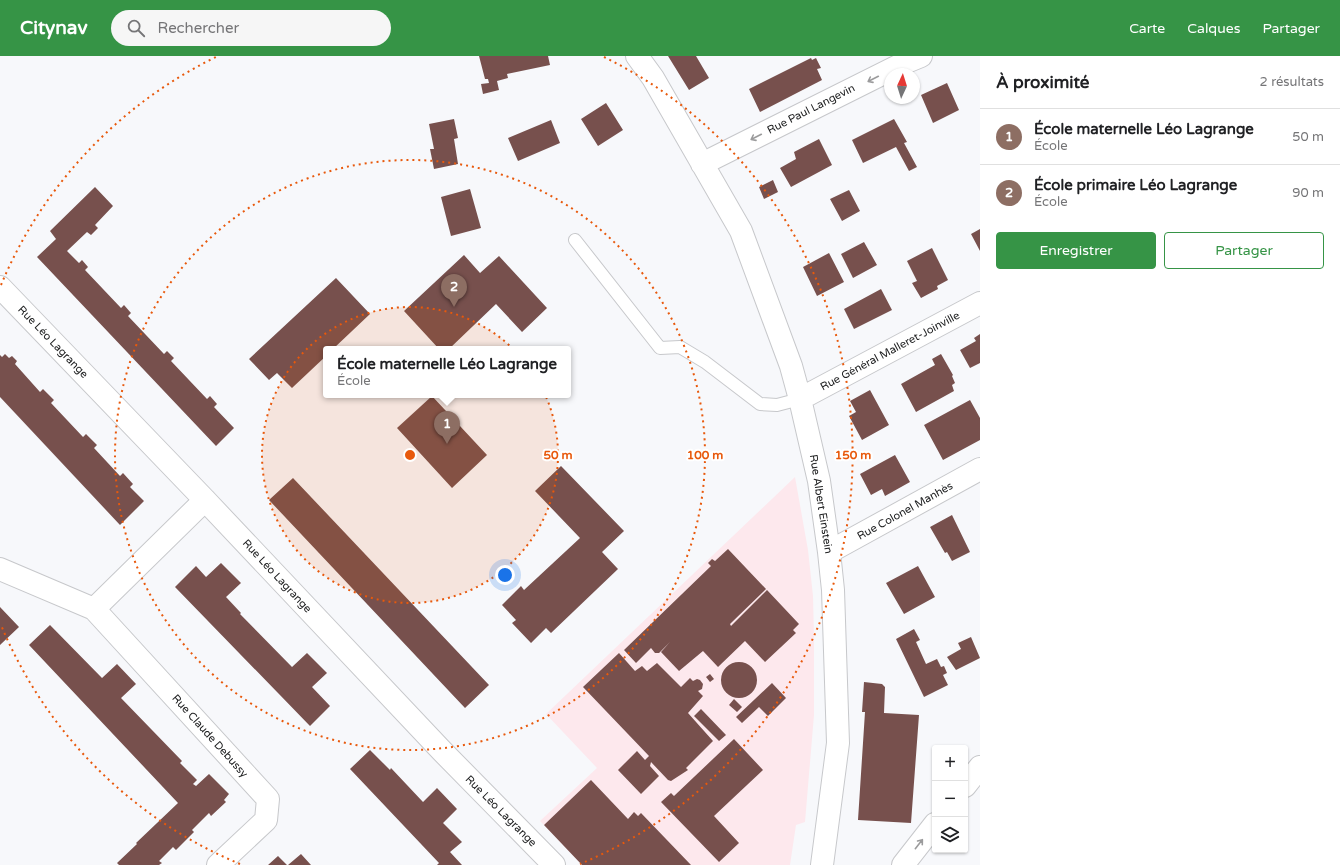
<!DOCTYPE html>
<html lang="fr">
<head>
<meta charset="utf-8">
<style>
  :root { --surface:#fff; --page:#f6f6f6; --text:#202124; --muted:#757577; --line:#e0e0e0; --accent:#369446 }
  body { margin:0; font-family:"Varela Round",sans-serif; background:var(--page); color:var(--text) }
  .controls { position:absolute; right:12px; bottom:12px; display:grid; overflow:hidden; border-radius:4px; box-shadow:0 1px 3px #0004 }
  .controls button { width:36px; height:36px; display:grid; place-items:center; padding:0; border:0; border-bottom:1px solid var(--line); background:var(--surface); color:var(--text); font:20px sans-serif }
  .compass { position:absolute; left:884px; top:12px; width:36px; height:36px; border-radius:50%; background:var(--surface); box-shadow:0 1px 3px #0004; rotate:4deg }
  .you { position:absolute; left:505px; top:519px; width:14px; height:14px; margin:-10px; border:3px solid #fff; border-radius:50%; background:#1a73e8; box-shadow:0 0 0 6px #1a73e833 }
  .badge { display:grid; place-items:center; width:26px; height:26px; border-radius:50%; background:var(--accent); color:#fff; font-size:13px; font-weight:700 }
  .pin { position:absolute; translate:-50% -33px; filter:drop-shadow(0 1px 2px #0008) }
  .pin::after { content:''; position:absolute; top:21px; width:14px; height:12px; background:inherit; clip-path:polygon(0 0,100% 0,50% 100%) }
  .popup { position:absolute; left:323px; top:290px; width:248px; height:52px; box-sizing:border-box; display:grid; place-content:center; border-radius:4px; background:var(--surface); filter:drop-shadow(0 1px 3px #0005); font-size:13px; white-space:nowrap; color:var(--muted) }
  .popup b { font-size:15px; color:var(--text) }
  .popup::after { content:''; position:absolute; left:50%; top:100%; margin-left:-8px; border:8px solid transparent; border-top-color:var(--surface) }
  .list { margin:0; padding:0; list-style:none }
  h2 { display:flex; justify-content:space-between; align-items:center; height:52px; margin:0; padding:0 16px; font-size:17px }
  h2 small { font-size:13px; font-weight:400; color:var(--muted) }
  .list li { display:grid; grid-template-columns:26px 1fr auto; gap:12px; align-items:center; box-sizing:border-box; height:56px; padding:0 16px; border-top:1px solid var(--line) }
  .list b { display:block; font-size:15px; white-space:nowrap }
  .list p { margin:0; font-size:13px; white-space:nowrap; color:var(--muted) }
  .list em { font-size:13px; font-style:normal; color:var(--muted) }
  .actions { display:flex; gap:8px; padding:12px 16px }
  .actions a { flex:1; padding:9px 0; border:1px solid var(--accent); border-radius:4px; text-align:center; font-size:14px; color:var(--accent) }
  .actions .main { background:var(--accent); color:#fff }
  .icon { flex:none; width:22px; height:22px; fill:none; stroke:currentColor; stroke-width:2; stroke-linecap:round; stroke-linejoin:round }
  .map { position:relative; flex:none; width:980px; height:809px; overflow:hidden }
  header { display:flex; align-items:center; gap:24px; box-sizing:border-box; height:56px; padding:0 20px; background:var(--accent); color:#fff }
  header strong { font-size:19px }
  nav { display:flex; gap:22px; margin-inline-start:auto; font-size:14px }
  .search { width:280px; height:36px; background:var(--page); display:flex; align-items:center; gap:10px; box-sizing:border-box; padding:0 14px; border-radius:22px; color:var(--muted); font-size:15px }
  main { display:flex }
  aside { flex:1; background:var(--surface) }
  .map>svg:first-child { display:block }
</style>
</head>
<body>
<header>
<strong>Citynav</strong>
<div class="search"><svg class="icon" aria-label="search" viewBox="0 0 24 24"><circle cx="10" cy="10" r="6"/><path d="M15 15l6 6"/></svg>Rechercher</div>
<nav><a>Carte</a><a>Calques</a><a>Partager</a></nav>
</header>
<main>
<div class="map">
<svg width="980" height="809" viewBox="0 0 980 809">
  <rect width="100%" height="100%" fill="#f7f8fb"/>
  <path fill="#fde8ed" d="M795,421l13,73 5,46 1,41v78l-9,107 -9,3 -6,40h-208l-42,-44 57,-53 -51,-54z"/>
  <path fill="#77504d" d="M479,0h69l2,9 -43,9 1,4 -11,3 2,9 -16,4 -2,-10 8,-1 -1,-4h-3z
    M668,0h28l13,22 -20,12z
    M811,2l1,2 4,-2 5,10 -4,1 5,11 -62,32 -11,-23z
    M947,27l12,27 -26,13 -12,-28z
    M606,47l17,27 -25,16 -17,-27z
    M454,63l4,19 -4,1 4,25 -24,5 -4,-20h4l-5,-25z
    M894,63l13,23 -3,1 13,24 -8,4 -13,-24 -33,16 -11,-23z
    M551,64l9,23 -42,18 -10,-23z
    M819,83l13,26 -41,22 -11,-19 16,-9 -2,-7z
    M773,124l5,12 -14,7 -5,-12z
    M95,131l18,19 -18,19 3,3 -7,7 -4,-3 -20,19 12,12 3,-3 6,7 -3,3 36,38 3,-3 7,8 -3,3 36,38 3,-3 7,7 -3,3 36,38 3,-3 7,8 -3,3 20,21 -18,18 -179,-189 19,-18 -6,-8z
    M470,133l11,39 -30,8 -10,-39z
    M849,134l11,21 -18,10 -12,-22z
    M980,173v22l-9,-17z
    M864,186l13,23 -24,13 -12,-24z
    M932,192l16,32 -11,6 1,3 -17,9 -9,-15 5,-2 -10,-20z
    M829,197l15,29 -27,14 -14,-29z
    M464,199l16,18 19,-17 48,52 -25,24 -26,-28 -47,45h-10l-35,-38z
    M336,222l34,36 -37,35h-7v7l-34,32 -15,-15 -8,7 -20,-21z
    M881,233l11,21 -38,19 -10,-20z
    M980,278v29l-10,5 -10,-18 16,-9 -2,-3z
    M5,298l4,4 3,-2 5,5 -2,3 25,28 3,-3 11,11 -3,3 32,34 3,-3 11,11 -3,3 26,28 3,-3 10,11 -3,3 14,14 -24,24 -120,-128v-42l2,2z
    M941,298l12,21 -1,1 3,7 -3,2 2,6 -38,21 -15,-28 34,-19 -3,-6z
    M870,334l19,35 -27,15 -13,-24 7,-4 -6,-11z
    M432,340l55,59 -35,33 -55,-60z
    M970,344l10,18v22l-37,20 -19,-35z
    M895,399l15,27 -25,14 -3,-7 -11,6 -11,-21z
    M561,410l63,65 -22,21 16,17 -67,64 -5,-5 -15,15 -19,-20 4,-3 -14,-15 19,-19 3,4 56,-52 -45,-47z
    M293,422l196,207 -24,23 -196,-208z
    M952,459l18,37 -18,9 -5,-9 -2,1 -15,-26z
    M728,493l38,40 -36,35 1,2 36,-36 32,34 -6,6 3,3 -31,29 -20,-21 -27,26 -15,-16 -24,20 -18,-19 9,-10 -11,11h-4l-4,-5 -15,15 -12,-13 87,-84 -3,-3 4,-4 3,2z
    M221,507l20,20 -15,14 15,16 -1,1 52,53 15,-14 20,20 -15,14 18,19 -20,20 -135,-139 21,-21 10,11z
    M918,510l17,31 -31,17 -18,-31z
    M0,551l19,20 -19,18z
    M50,569l52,53 15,-14 19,20 -15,14 61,63 -2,2 17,17 -4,4 3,2 13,-12 20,20 -5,6 2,2 -15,14 -2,-3 -17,17 2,2 -18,18 -3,-3 -14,14 3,2 -3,2h-40l-2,-2 20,-19 -1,-1 42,-40 -149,-158z
    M914,573l6,11 -4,2 10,22 11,-5 4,8 3,-1 3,7 -4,2 5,10 -24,12 -28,-58z
    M971,581l9,21 -24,12 -9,-13 14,-8 -3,-6z
    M619,597l16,18 7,-5 5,5 10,-8 24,24 9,-9 3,3 4,-2 3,1 3,4 -1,5 -4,2 5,5 -15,17 25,28 -27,27 2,2 -17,11 -3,-1 -17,-18 -1,4 9,10 -18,18 -23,-24 19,-19 8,9 4,-4 -66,-69z
    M721 624a18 18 0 1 1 36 0a18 18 0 1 1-36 0Z
    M710,618l4,5 -4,3 -4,-5z
    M864,626l18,2 3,3 -1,26 35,2 -8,108 -53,-3 7,-108h-3z
    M772,627l14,15 -18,18 -9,-9 -17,16 -6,-6z
    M734,643l8,8 -5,5 -8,-7z
    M701,653l25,26 -7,6 -25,-25z
    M734,683l29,31 -49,46 25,27 -20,19 -58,-60 10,-9 3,3z
    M370,694l20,20 1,-2 32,34 14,-14 20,21 -14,14 19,19 -12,10 12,13h-25l2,-2 -89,-94z
    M591,724l37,39 6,-7 4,4 3,-3 50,52h-109l-38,-40z
    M301,798l10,11h-23z
    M278,800l9,9h-19z"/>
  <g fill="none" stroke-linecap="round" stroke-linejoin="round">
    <defs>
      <path id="service" d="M575,184l85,108 20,-1 25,15 55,42 17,1 23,-6"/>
      <path id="minor" d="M637,0l16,22 88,153 50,135 9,33 19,82 10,71 4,38 5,153 -16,122
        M702,108l202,-101 17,-7
        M0,231l205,213 237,251 112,114
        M800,343l180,-96
        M829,496l151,-83
        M0,513l94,40 174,190 -2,21 -48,45
        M94,553l111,-109
        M965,730l15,-19
        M903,809l32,-41"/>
    </defs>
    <use href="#service" stroke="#c7c8cb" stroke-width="14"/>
    <use href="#minor" stroke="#c7c8cb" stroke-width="24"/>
    <use href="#service" stroke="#fff" stroke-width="12"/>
    <use href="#minor" stroke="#fff" stroke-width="22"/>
  </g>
  <defs><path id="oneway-shaft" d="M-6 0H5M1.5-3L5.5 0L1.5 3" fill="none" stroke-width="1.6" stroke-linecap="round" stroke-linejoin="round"/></defs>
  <g stroke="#9b9b9c">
    <use href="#oneway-shaft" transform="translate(873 23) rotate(153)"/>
    <use href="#oneway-shaft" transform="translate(756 81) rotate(153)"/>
    <use href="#oneway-shaft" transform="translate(919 788) rotate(-52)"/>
  </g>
  <circle cx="410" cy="399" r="148" fill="#e8590c" fill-opacity=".12"/>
  <g fill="none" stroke="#e8590c" stroke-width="2" stroke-dasharray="2 4">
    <circle cx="410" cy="399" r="148"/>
    <circle cx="410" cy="399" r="295"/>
    <path d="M240 808A443 443 0 0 1 1 569M1 229A443 443 0 0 1 216 1M604 1A443 443 0 0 1 580 808"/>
  </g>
  <g text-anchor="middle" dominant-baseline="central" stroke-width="4" stroke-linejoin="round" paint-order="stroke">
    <g font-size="11" fill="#202122" stroke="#fff">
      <text transform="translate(811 53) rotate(-27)">Rue Paul Langevin</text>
      <text transform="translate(53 286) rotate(46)">Rue Léo Lagrange</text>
      <text transform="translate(890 295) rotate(-28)">Rue Général Malleret-Joinville</text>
      <text transform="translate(821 448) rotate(81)">Rue Albert Einstein</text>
      <text transform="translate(905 455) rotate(-29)">Rue Colonel Manhès</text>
      <text transform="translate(277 520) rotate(47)">Rue Léo Lagrange</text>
      <text transform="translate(210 680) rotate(48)">Rue Claude Debussy</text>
      <text transform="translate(501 755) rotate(45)">Rue Léo Lagrange</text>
    </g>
  </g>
  <circle cx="410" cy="399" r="6" fill="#e8590c" stroke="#fff" stroke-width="2"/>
  <g font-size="12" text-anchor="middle" font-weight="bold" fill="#e8590c" stroke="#fff" stroke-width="4" stroke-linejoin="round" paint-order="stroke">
    <text x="558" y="403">50 m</text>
    <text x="705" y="403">100 m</text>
    <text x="853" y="403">150 m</text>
  </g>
</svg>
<div class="controls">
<button>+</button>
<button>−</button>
<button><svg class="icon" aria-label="layers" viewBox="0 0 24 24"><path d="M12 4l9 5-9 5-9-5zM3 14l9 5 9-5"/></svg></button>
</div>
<svg class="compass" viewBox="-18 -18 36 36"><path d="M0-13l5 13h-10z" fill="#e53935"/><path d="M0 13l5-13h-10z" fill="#757577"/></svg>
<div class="you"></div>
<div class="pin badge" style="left:447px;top:388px;background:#8d6e63">1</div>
<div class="popup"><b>École maternelle Léo Lagrange</b>École</div>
<div class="pin badge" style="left:454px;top:251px;background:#8d6e63">2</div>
</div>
<aside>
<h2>À proximité<small>2 résultats</small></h2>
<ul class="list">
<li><span class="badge" style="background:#8d6e63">1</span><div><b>École maternelle Léo Lagrange</b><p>École</p></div><em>50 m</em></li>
<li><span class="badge" style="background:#8d6e63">2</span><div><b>École primaire Léo Lagrange</b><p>École</p></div><em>90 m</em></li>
</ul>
<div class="actions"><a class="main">Enregistrer</a><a>Partager</a></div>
</aside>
</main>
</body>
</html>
